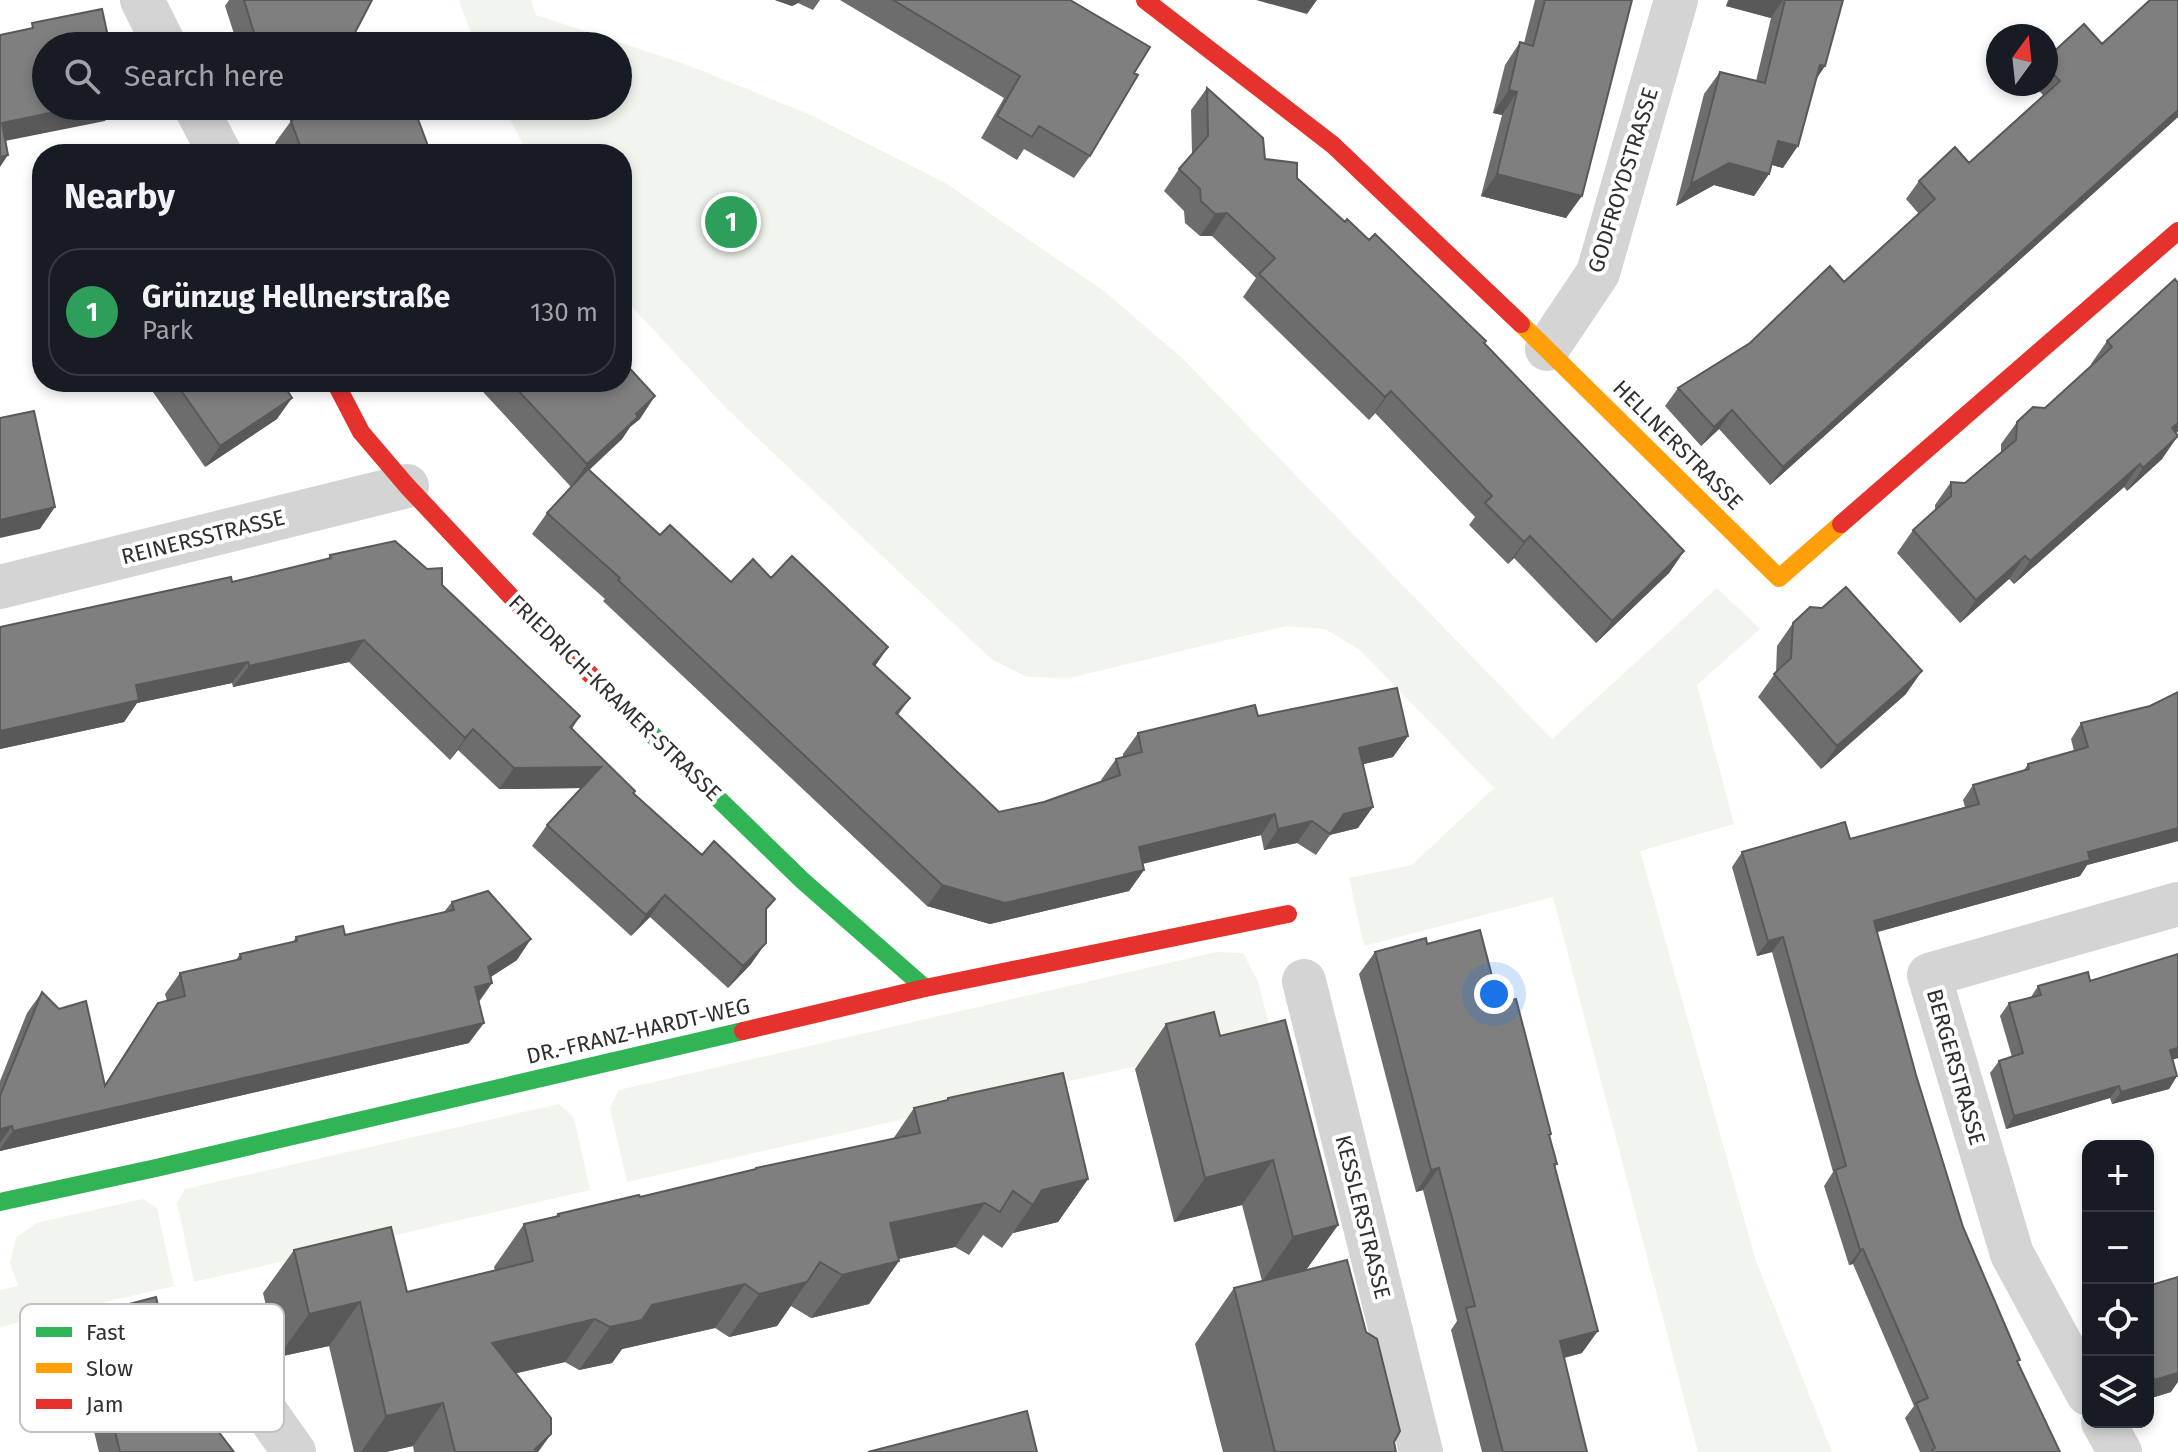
<!DOCTYPE html>
<html lang="en">
<head>
<meta charset="utf-8">
<style>
  :root { --surface:#171b24; --page:#20242c; --text:#f1f3f6; --muted:#9ea1a6; --line:#363941; --accent:#787878 }
  body { margin:0; font-family:"Fira Sans",sans-serif; background:var(--page); color:var(--text) }
  .controls { position:absolute; right:24px; bottom:24px; display:grid; overflow:hidden; border-radius:16px; box-shadow:0 4px 12px #0003 }
  .controls button { width:72px; height:72px; display:grid; place-items:center; padding:0; border:0; border-bottom:2px solid var(--line); background:var(--surface); color:var(--text); font:40px sans-serif }
  .compass { position:absolute; left:1986px; top:24px; width:72px; height:72px; border-radius:50%; background:var(--surface); box-shadow:0 4px 12px #0003; rotate:15deg }
  .you { position:absolute; left:1494px; top:994px; width:28px; height:28px; margin:-20px; border:6px solid #fff; border-radius:50%; background:#1a73e8; box-shadow:0 0 0 12px #1a73e833 }
  .badge { display:grid; place-items:center; width:52px; height:52px; border-radius:50%; background:var(--accent); color:#fff; font-size:26px; font-weight:700 }
  .pin { position:absolute; translate:-50% -50%; border:4px solid #fff; box-shadow:0 2px 8px #0006 }
  .list { margin:0; padding:0; list-style:none }
  h2 { display:flex; justify-content:space-between; align-items:center; height:104px; margin:0; padding:0 32px; font-size:34px }
  h2 small { font-size:26px; font-weight:400; color:var(--muted) }
  .list li { display:grid; grid-template-columns:52px 1fr auto; gap:24px; align-items:center; box-sizing:border-box; height:128px; margin:0 16px 16px; padding:0 16px; border:2px solid var(--line); border-radius:32px }
  .list b { display:block; font-size:30px; white-space:nowrap }
  .list p { margin:0; font-size:26px; white-space:nowrap; color:var(--muted) }
  .list em { font-size:26px; font-style:normal; color:var(--muted) }
  .icon { flex:none; width:44px; height:44px; fill:none; stroke:currentColor; stroke-width:2; stroke-linecap:round; stroke-linejoin:round }
  .map { position:relative; flex:none; width:2178px; height:1452px; overflow:hidden }
  .search { position:absolute; background:var(--surface); box-shadow:0 4px 12px #0003; left:32px; top:32px; width:600px; height:88px; display:flex; align-items:center; gap:20px; box-sizing:border-box; padding:0 28px; border-radius:44px; color:var(--muted); font-size:30px }
  .panel { position:absolute; background:var(--surface); box-shadow:0 4px 12px #0003; left:32px; top:144px; width:600px; height:248px; border-radius:32px }
  .map>svg:first-child { display:block }
</style>
</head>
<body>
<div class="map">
<svg width="2178" height="1452" viewBox="0 0 2178 1452">
  <rect width="100%" height="100%" fill="#fff"/>
  <path fill="#f1f5ed" d="M459,0h72l5,15 146,48 129,52 136,69 157,107 79,68 369,380 165,-151 43,41 -63,56 37,139 -94,27 116,410 76,191h-134l-145,-555 -189,49 -15,-68 63,-13 82,-77 -134,-138 -35,-21 -39,-3 -217,52 -42,-1 -36,-18 -263,-249 -106,-114v-142h-94l-25,-48h115v-60h-142z
    M1216,952l27,1 15,29 14,53 -645,147 -17,-74 9,-18z
    M559,1104l15,14 16,72 -396,92 -17,-79 8,-14z
    M143,1199l14,9 17,78 -174,41v-37l18,-4 -8,-23 6,-25 20,-15z"/>
  <g fill="none" stroke-linecap="round" stroke-linejoin="round">
    <path stroke="#d4d4d4" stroke-width="44" d="M142,0l23,46
      M195,106l25,48
      M1547,349l51,-76 78,-273
      M0,587l407,-101
      M1304,981l117,471
      M246,1384l48,68
      M2088,1394l-76,-140 -83,-279 249,-71
      M2103,1422l17,30"/>
    <path stroke="#30b455" stroke-width="18" d="M635,718l168,163 122,107
      M0,1202l156,-34 587,-137"/>
    <path stroke="#ff9f0a" stroke-width="18" d="M1521,324l258,254 62,-54"/>
    <path stroke="#e5322d" stroke-width="18" d="M1145,0l188,145 188,179
      M335,382l26,50 46,54 110,117 118,115
      M1841,524l337,-293
      M743,1031l182,-43 363,-74"/>
  </g>
  <path fill="#6d6d6d" d="M229,0h143l-24,46h-110l-13,-40z
    M775,0h45l-7,10 -15,-7 -6,3z
    M840,0h230l64,73 -44,83 -16,22 -50,-29 -7,11 -36,-22 23,-40z
    M1535,0h97l-66,218 -85,-22 21,-81 -9,-2 12,-48 15,-23 4,1z
    M1728,0h115l-18,66 -9,13 -33,89 -11,-3 -3,9 -15,22 -40,-11 -38,21 28,-112 16,-22 36,9 15,-63 -45,-12z
    M2178,0v117l-408,368 -51,-56 -18,17 -36,-40 13,-18 72,-45 94,-61 75,-68 -13,-15 13,-18 50,-18 74,-68 -10,-11h13v-25l56,-15z
    M1207,88l58,71 32,19 48,44 24,18 115,103 200,208 -15,22 -73,70 -82,-85 -6,6 -39,-39 6,-8 -100,-104 -6,7 -126,-123 13,-19 -44,-42h-12l-15,-13 -1,-12 -20,-20 15,-22 13,-15 -1,-44z
    M291,121l140,33h-152l-4,-11z
    M2178,283v148l-16,28 -35,32 -3,-4 -110,97 -5,-5 -49,44 -63,-70 16,-23 22,-20v-5l16,-23 14,1 36,-30v-9l16,-22 28,-14 47,-43 -1,-1 16,-23z
    M146,382h136l-5,37 -72,48z
    M477,382h145l18,37 -10,8 -8,12 -33,31 71,65 71,47 40,-4 117,69 -13,19 35,32 -12,17 101,97 45,-10 58,-21 -1,-1 15,-21 7,-2v-3l15,-21 120,-17 150,20 -15,21 -30,7 -5,64 -28,7 -14,20 -19,-12 -33,7 -3,-15 -118,29 1,6 -15,21 -139,33 -63,-18 -324,-305 2,-2 -73,-65 15,-21 31,-33 -7,7 -87,-94z
    M330,555l112,30 138,131 -8,13 61,64 133,120 -15,51 -23,24 -78,-71 -19,19 -99,-90 15,-21 34,-37 -82,1 -41,-39 -8,10 -101,-98 -116,25 -1,-4 -95,20 -13,19 -124,27v-122l232,-45 96,-23z
    M1793,623l113,71 -85,75 -63,-72 18,-25 1,-26z
    M2178,692v149l-91,24 -7,11 -203,56 39,143 47,152 55,136 42,89h-140l-15,-34 9,-12 -61,-142 -4,1 -25,-79 9,-14 -61,-220 -15,4 -25,-89 10,-15 108,-13 115,-32 -2,-7 10,-15 51,-15 4,-6 46,-13 -3,-12 10,-16 69,-17z
    M452,902l65,58 -26,17 1,6 -13,19 -10,41 -469,108v-70l27,-68 15,-21 63,92 53,-81 9,-2 -2,-7 15,-21 56,-13 4,-6 53,-12 3,-5 49,-2 99,-23z
    M1427,944l72,59 52,131 -1,3 7,27 -2,3 27,186 -18,5 23,94h-105l-31,-122 6,-9 -34,-131 -7,2 -57,-218 16,-22z
    M2178,954v104l-5,1 4,17 -8,13 -57,15 -2,-6 -104,31 -16,-56 9,-12 13,-4 -12,-41 9,-13 22,-6 7,-11 52,-5z
    M1166,1024l54,12 118,189 -32,45 88,172 2,10h-173l-28,-108 39,-56 28,-7 -20,-76 -68,17 -39,-153z
    M948,1098l140,81 -30,43 -45,11 -11,15 -19,-13 -14,20 -14,-8 -56,12v2l-30,43 -58,14 -20,-12 -14,20 -48,11 -14,-9 -93,21 -10,14 -33,7 -14,-8 -49,11 35,61 -13,18h-124l-1,-6 -27,6h-32l-25,-106 -51,11 -15,-64 31,-43 113,42 88,-21 -1,-4 30,-43 32,-8 2,-2 82,-17 114,-27 2,-2 137,-29 21,-31 32,-7z
    M2148,1286l23,106 -23,7z
    M87,1315l76,11 19,25 19,58 33,43h-135l-28,-115z"/>
  <path fill="#595959" d="M775,0h26l-3,3 -6,3z
    M1256,0h61l-10,14z
    M1730,0h53l-12,18 -45,-12z
    M1820,65l5,1 -15,22z
    M1509,90l8,2 -15,23 -9,-2z
    M83,106h33l-11,15 -105,21 2,-19z
    M2178,110v7l-408,368 13,-18z
    M1778,141l20,5 -15,22 -21,-6z
    M8,155l-8,12v-10z
    M1729,163l40,11 -15,22 -40,-11 -38,21 15,-22z
    M1497,174l85,22 -16,22 -85,-22z
    M1227,213l-15,23h-12l15,-22z
    M1391,391l-16,22 -6,7 16,-23z
    M655,396l-15,23 -10,8 -8,12 -51,48 16,-23z
    M292,398l-15,21 -72,48 15,-21z
    M1732,410l-13,19 -18,17 13,-19z
    M2178,423v8l-22,20 16,-23z
    M2178,436l-16,23 -35,32 16,-23z
    M2140,464l-16,23 -110,97 16,-23z
    M55,507l-15,22 -40,9v-18z
    M1530,536l-16,22 -6,6 16,-22z
    M1684,551l-15,22 -73,70 16,-22z
    M2025,556l-16,23 -49,44 16,-23z
    M364,640l-15,22 -116,25 16,-21z
    M888,647l-15,22v-5z
    M248,662l-16,21 -95,20 -13,19 -124,27v-18l136,-46z
    M1922,671l-16,23 -85,75 16,-23z
    M473,729l-15,21 -8,10 15,-22z
    M1408,736l-15,21 -49,12 15,-21z
    M601,767l-15,21 -87,1 15,-21z
    M1373,807l-15,21 -29,7 15,-21z
    M1275,814l-14,21 -137,33 15,-21z
    M1312,821l-15,22 -33,7 14,-21z
    M2178,828v13l-91,24 -7,11 -217,60 11,-15 214,-69z
    M1144,870l-15,21 -139,33 -63,-18 15,-21z
    M665,895l-15,22 -19,19 15,-21z
    M1783,937l-11,15 -15,4 11,-15z
    M531,939l-14,21 -41,26 16,-3 -15,20 -16,5 27,-41z
    M766,943l-15,21 -23,24 15,-22z
    M484,1023l-15,20 -469,108v-2l13,-18z
    M2178,1048v10l-16,5 8,-13z
    M2177,1076l-8,13 -57,15 9,-12z
    M2119,1086l-9,12 -104,31 8,-13z
    M12,1126l-12,17v-14z
    M1273,1160l-31,45 -68,17 31,-44z
    M1439,1168l-16,22 -7,2 15,-22z
    M1088,1179l-30,43 -45,11 29,-43z
    M985,1203l-30,44 -95,20 30,-44z
    M1338,1225l-32,45 -44,12 31,-45z
    M1863,1249l-10,15 -4,1 11,-15z
    M899,1261l-30,43 -58,14 31,-43z
    M807,1282l-30,44 -48,11 30,-43z
    M745,1284l-30,44 -93,21 -10,14 -33,7 31,-43 42,-22z
    M360,1302l-31,44 -51,11 31,-43z
    M595,1319l-30,43 -103,24 30,-43z
    M1598,1331l-16,22 -38,10 16,-22z
    M2178,1373v9l-7,10 -23,7v-11l6,-8z
    M443,1403l-30,43 -27,6h-25l25,-36z
    M551,1434l-13,18h-5l2,-3z"/>
  <path fill="#7f7f7f" stroke="#595959" stroke-width="2" d="M244,0h128l-24,46h-90z
    M893,0h177l80,47 -16,26 4,2 -48,81 -51,-30 -7,11 -35,-21 23,-40z
    M1545,0h87l-50,196 -85,-22 20,-82 -8,-2 11,-48 13,4z
    M1785,0h58l-18,66 -5,-1 -22,81 -20,-5 -9,33 -40,-11 -38,21 29,-112 45,11z
    M2150,0h28v110l-395,357 -51,-57 -18,17 -36,-39 72,-45 80,-77 14,16 91,-83 -16,-18 36,-34 14,16 91,-82 -14,-15v-7l15,-14 23,-21 18,20z
    M102,9l8,37h-64v60h37l-81,17 6,32 -8,2v-122l33,-7 -1,-5z
    M1207,88l56,50 2,21 32,4v15l48,44 2,-3 22,21 6,-6 27,26 84,81 -2,2 200,208 -72,70 -82,-85 -6,6 -39,-39 7,-7 -101,-105 -6,6 -126,-123 16,-16 -48,-45 -12,1 -14,-13 -1,-12 -21,-20 29,-33z
    M313,106h100l18,48h-128l-12,-33z
    M2175,279l3,4v140l-6,5 6,8 -35,32 -3,-4 -110,97 -5,-5 -49,44 -63,-70 38,-34v-14l14,1 51,-43 1,-18 16,-15 12,1 67,-61 -5,-6z
    M622,360l33,36 -19,18 2,3 -51,47 -77,-82h112z
    M175,382h107l10,16 -72,48z
    M34,411l21,96 -55,13v-102z
    M588,469l72,66 10,-10 61,57 22,-23 18,19 21,-22 96,91 -15,17 37,34 -14,15 103,99 45,-10 76,-27 -4,-16 26,-7 -4,-19 117,-28 3,11 139,-28 11,48 -49,12 14,59 -29,7 -14,20 -18,-13 -34,8 -3,-15 -136,33 5,23 -139,33 -63,-18 -324,-305 2,-2 -73,-65z
    M395,541l32,28 15,-1v17l138,131 -10,11 65,64 -2,2 69,62 12,-14 61,58 -9,10v34l-23,23 -78,-71 -19,20 -99,-90 54,-58 -87,1 -41,-39 -8,9 -101,-98 -115,26 -1,-4 -112,23 3,15 -139,31v-104l231,-50 1,5 99,-24 -1,-3z
    M1846,587l76,84 -85,75 -63,-72 17,-16 2,-35 17,-16 12,1z
    M2178,692v136l-90,24 2,8 -216,61 42,154 47,152 57,133 -3,1 43,91h-127l-1,-2 3,-2 -19,-45 12,-5 -65,-149 -3,1 -25,-80 11,-4 -63,-229 -15,4 -26,-89 103,-30 5,17 129,-35 -6,-19 56,-16 -1,-5 60,-17 -7,-24 69,-17z
    M488,891l43,48 -43,28 4,16 -17,4 9,36 -471,108 -1,-5 -12,3v-33l42,-104 17,17 27,-8 19,85 53,-83 27,-7 -5,-23 61,-14 -1,-5 57,-13 -1,-4 47,-11 2,9 109,-25 -2,-8z
    M1480,930l19,73 17,-4 35,135 -2,1 8,29h-3l44,167 -38,10 27,111h-84l-37,-144 9,-2 -36,-138 -8,2 -56,-218 51,-14 1,6z
    M2178,954v94l-8,2 7,26 -56,16 -2,-6 -105,30 -15,-55 24,-8 -14,-50 32,-8 -3,-9 50,-14 2,9z
    M1214,1012l6,24 65,-16 53,205 -45,12 -20,-77 -68,18 -39,-154z
    M1063,1073l25,106 -46,11 -9,15 -20,-14 -13,21 -15,-9 -95,20 9,38 -57,14 -22,-13 -13,20 -48,12 -14,-10 -93,21 -10,15 -32,7 -15,-8 -103,24 59,75v16l-16,15 1,3h-81l-12,-49 -57,13 -26,-114 -51,12 -15,-64 97,-23 16,65 126,-31 -9,-37 35,-8 -1,-2 81,-19 1,2 116,-28v-1l164,-35 -6,-25 34,-8v-2z
    M1347,1260l19,72 11,7 23,92 -6,11 2,10h-121l-41,-164z
    M2178,1277v96l-24,7 -6,-21v-73z
    M156,1297l7,29 12,-3 7,28 12,-4 14,52 -9,7 35,46h-114l-33,-137z
    M1027,1411l10,41h-169z"/>
  <g text-anchor="middle" dominant-baseline="central" stroke-width="8" stroke-linejoin="round" paint-order="stroke">
    <g font-size="22" fill="#303030" stroke="#fff">
      <text transform="translate(1623 180) rotate(-73)">GODFROYDSTRASSE</text>
      <text transform="translate(1678 445) rotate(45)">HELLNERSTRASSE</text>
      <text transform="translate(203 537) rotate(-14)">REINERSSTRASSE</text>
      <text transform="translate(615 698) rotate(44)">FRIEDRICH-KRAMER-STRASSE</text>
      <text transform="translate(638 1031) rotate(-13)">DR.-FRANZ-HARDT-WEG</text>
      <text transform="translate(1956 1067) rotate(74)">BERGERSTRASSE</text>
      <text transform="translate(1363 1217) rotate(76)">KESSLERSTRASSE</text>
    </g>
  </g>
  <rect x="20" y="1304" width="264" height="128" rx="12" fill="#fff" stroke="#c1c1c1" stroke-width="2"/>
  <rect x="36" y="1327" width="36" height="10" fill="#30b455"/>
  <rect x="36" y="1363" width="36" height="10" fill="#ff9f0a"/>
  <rect x="36" y="1399" width="36" height="10" fill="#e5322d"/>
  <g font-size="22" fill="#303030">
    <text x="86" y="1340">Fast</text>
    <text x="86" y="1376">Slow</text>
    <text x="86" y="1412">Jam</text>
  </g>
</svg>
<div class="controls">
<button>+</button>
<button>−</button>
<button><svg class="icon" aria-label="locate" viewBox="0 0 24 24"><circle cx="12" cy="12" r="6"/><path d="M12 2v4M12 18v4M2 12h4M18 12h4"/></svg></button>
<button><svg class="icon" aria-label="layers" viewBox="0 0 24 24"><path d="M12 4l9 5-9 5-9-5zM3 14l9 5 9-5"/></svg></button>
</div>
<svg class="compass" viewBox="-18 -18 36 36"><path d="M0-13l5 13h-10z" fill="#e53935"/><path d="M0 13l5-13h-10z" fill="#9ea1a6"/></svg>
<div class="you"></div>
<div class="pin badge" style="left:731px;top:222px;background:#2e9e5b">1</div>
<div class="search"><svg class="icon" aria-label="search" viewBox="0 0 24 24"><circle cx="10" cy="10" r="6"/><path d="M15 15l6 6"/></svg>Search here</div>
<section class="panel">
<h2>Nearby<small></small></h2>
<ul class="list">
<li><span class="badge" style="background:#2e9e5b">1</span><div><b>Grünzug Hellnerstraße</b><p>Park</p></div><em>130 m</em></li>
</ul>
</section>
</div>
</body>
</html>
